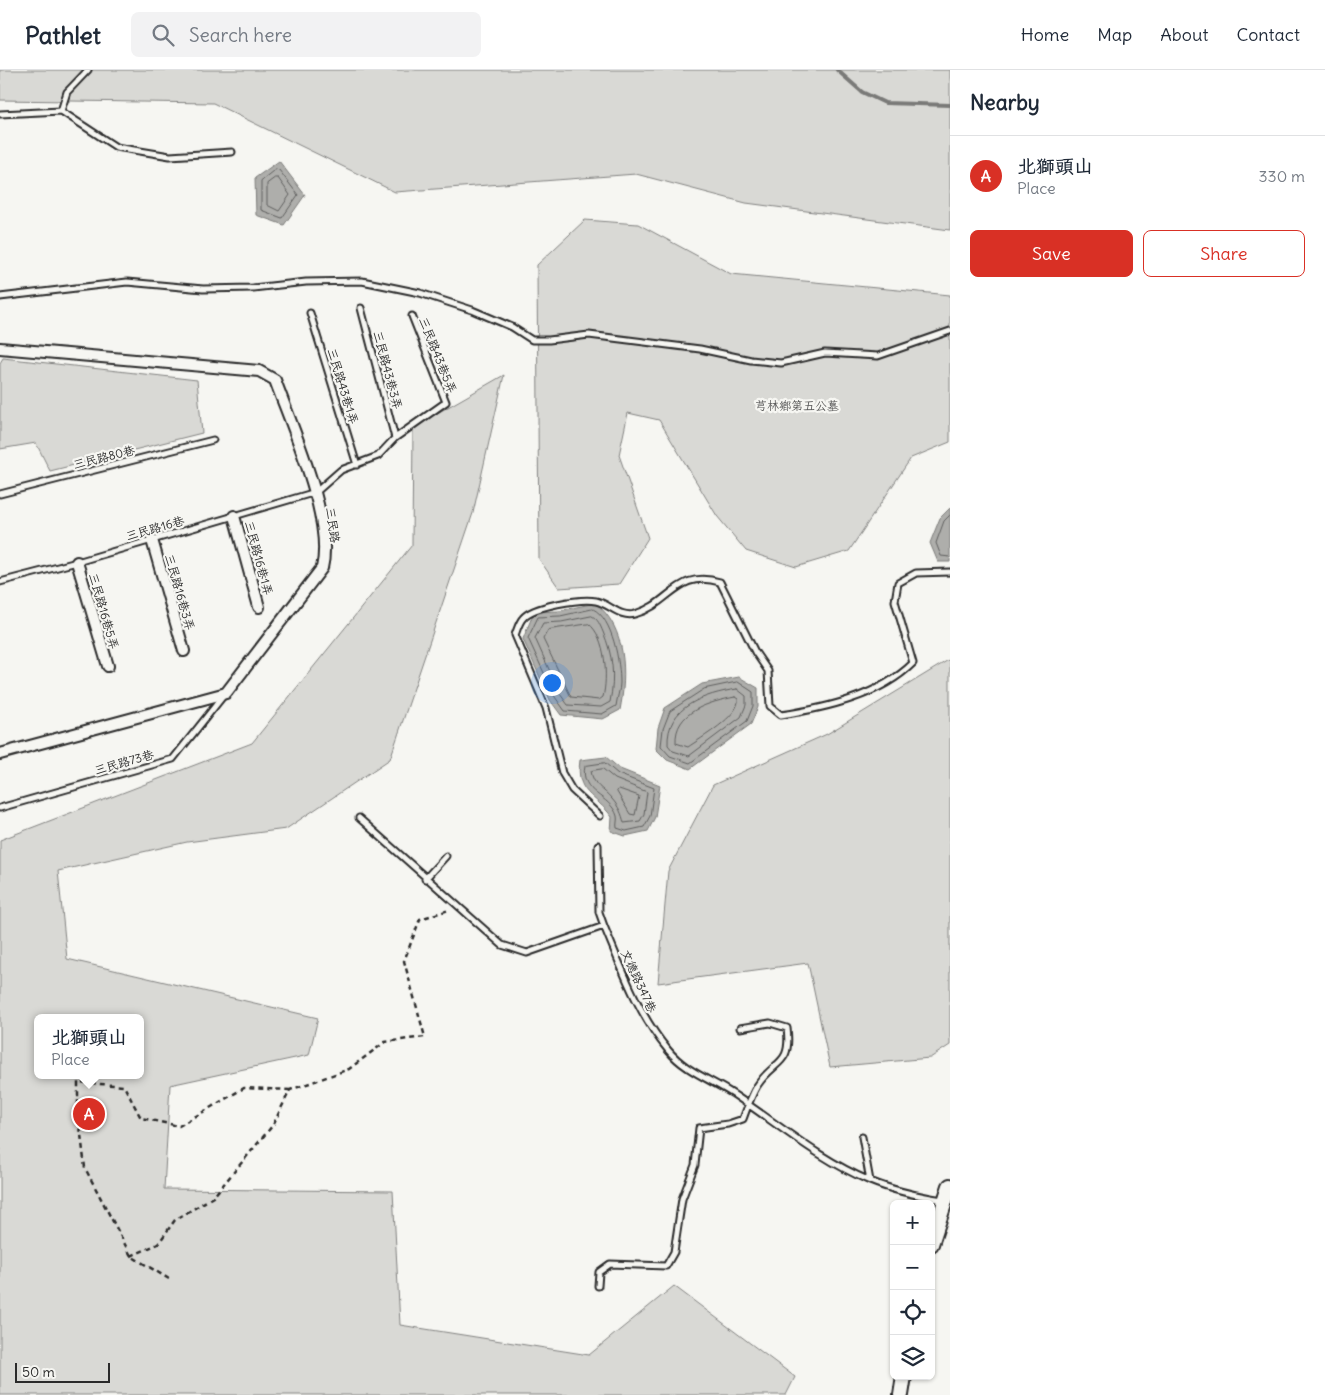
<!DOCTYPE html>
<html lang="en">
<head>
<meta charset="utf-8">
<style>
  :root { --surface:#fff; --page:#f2f2f3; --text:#1f2937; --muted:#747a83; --line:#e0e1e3; --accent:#d93025 }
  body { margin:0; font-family:Delius,"LXGW WenKai TC",sans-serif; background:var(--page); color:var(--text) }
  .controls { position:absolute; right:15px; bottom:15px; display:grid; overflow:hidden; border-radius:8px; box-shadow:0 1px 4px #0004 }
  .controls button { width:45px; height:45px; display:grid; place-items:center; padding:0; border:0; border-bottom:1px solid var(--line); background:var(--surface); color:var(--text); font:25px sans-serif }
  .scale { position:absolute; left:15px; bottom:12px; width:95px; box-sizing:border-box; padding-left:5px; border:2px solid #2b2b2b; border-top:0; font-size:14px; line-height:18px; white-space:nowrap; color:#2b2b2b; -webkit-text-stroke:4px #f6f6f2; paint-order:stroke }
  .you { position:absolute; left:551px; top:612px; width:18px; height:18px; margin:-12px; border:4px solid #fff; border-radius:50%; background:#1a73e8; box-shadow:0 0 0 8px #1a73e833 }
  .badge { display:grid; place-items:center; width:32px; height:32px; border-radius:50%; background:var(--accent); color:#fff; font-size:16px; font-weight:700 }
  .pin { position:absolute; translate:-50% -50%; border:2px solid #fff; box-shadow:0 1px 5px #0006 }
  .popup { position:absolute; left:34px; top:944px; width:110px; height:65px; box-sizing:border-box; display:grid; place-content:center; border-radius:8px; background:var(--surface); filter:drop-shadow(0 1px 4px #0005); font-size:16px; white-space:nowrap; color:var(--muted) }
  .popup b { font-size:19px; color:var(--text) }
  .popup::after { content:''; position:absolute; left:50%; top:100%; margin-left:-10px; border:10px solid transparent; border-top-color:var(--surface) }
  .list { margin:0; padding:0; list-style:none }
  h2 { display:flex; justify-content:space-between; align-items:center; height:65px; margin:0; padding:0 20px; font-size:21px }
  h2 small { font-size:16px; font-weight:400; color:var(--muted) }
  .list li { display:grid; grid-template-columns:32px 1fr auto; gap:15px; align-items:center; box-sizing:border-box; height:80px; padding:0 20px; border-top:1px solid var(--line) }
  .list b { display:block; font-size:19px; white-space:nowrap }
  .list p { margin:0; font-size:16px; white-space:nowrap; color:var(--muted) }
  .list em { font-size:16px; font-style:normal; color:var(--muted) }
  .actions { display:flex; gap:10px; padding:15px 20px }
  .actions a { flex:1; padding:11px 0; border:1px solid var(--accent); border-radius:8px; text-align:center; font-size:18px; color:var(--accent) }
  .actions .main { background:var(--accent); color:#fff }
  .icon { flex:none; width:28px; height:28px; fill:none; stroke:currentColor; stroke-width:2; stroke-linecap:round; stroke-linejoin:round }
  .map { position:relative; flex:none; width:950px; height:1325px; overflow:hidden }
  header { display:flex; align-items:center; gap:30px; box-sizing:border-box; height:70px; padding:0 25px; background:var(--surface); border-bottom:1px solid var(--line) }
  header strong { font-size:24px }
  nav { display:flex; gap:28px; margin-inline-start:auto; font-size:18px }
  .search { width:350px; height:45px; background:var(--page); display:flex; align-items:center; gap:12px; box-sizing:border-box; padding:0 18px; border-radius:8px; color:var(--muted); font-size:19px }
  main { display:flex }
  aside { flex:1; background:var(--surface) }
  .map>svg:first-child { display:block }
</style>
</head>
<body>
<header>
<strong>Pathlet</strong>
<div class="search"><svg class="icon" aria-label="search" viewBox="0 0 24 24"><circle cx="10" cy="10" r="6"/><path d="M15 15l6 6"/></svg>Search here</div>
<nav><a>Home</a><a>Map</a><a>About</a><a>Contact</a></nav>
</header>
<main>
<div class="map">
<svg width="950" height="1325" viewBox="0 0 950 1325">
  <rect width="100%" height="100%" fill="#f6f6f2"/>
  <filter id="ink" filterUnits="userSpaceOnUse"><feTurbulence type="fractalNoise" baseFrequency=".02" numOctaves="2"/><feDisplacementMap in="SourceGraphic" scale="10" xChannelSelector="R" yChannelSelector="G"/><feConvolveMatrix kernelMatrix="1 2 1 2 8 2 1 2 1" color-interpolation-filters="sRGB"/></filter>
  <g filter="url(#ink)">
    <path fill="#d9d9d5" stroke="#828280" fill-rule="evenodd" d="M0,0h950v160l-204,-27 -110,-29 -241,18 -182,-89 -213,-3z
      M585,150l53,4 93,50 219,21v147l-39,16 -62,93 -53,16 -50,-16 -29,-35 -58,-96 -31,-7 -9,42 29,83 -29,46 -60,4 -20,-29 -2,-294z
      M3,288l194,22 5,53 -152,38 -14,-28 -36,6v-86z
      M504,305l-31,138 -83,246 -104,70 -99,13 -129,29 9,88 251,59 -9,37 -139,30 -6,104 229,2 7,134 189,30 85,-69 121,91 -9,18h-786v-555l252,-97 160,-198 1,-118zM38,948h102v57h-102z
      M950,589v386l-20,13 -100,9 -22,-104 -150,20 10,-112 45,-86 114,-51z"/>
    <path fill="#aeaeab" stroke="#7a7a78" d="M279,91l26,34 -21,30 -28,-10 -1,-37z
      M950,438v54h-12l-8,-19 10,-25z
      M595,533c32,24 32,72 25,107l-17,9 -42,-4 -11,-15 -27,-61 11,-27 25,-1z
      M739,607l19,11v19l-7,17 -61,45 -23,-9 -11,-11 2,-21 7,-20 37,-24z
      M606,687l14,12 40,16 -5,32 -7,14 -23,5 -14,-5 1,-14c-17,-23 -37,-23 -32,-57z"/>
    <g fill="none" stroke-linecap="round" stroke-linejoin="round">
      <path stroke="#5f5f5e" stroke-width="1" d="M276,99l3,1 19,25 -16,23 -21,-8v-29z
        M275,108h3l12,17 -11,16 -12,-6v-21z
        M950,445l-6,6 -8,22 5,13 9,1
        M593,539c20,9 27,54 27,74 0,7 -3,15 -4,23l-14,8 -37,-3 -10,-14 -27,-59 10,-21 22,-1z
        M592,546c6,3 8,9 11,16 10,23 12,45 7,70l-9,5 -33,-2 -8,-11 -25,-56 8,-15 18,-1z
        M589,554c17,13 19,54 14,73l-4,3 -28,-3 -28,-58 5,-9z
        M738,612l15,10v14l-6,15 -57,42 -20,-7 -9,-10 2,-17 7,-18 34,-22z
        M737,619l9,7v9l-5,12 -52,39 -16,-5 -5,-6c-2,-39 37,-51 69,-56z
        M735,627l3,2c2,17 -37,39 -50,48l-12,-4c-2,-32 34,-41 59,-46z
        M605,693l13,11 36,14 -4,28 -6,11 -18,4 -9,-3c-1,-4 1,-8 0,-12 -6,-21 -38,-22 -32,-50z
        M603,699l12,10 32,13 -3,22 -4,7 -16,2c-2,-9 -5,-16 -12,-24 -9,-11 -19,-13 -21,-28z
        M619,719l20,7 -4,19 -5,-1 -13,-22z"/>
      <path stroke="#7a7a78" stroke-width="4" d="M837,0l25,22 23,11 65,2"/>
      <defs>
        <path id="lane" d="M61,41l6,-19 21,-22
          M0,44l61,-3 55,36 54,9 62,-4
          M0,227l127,-15 76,7 50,-1 53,-6 56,-1 58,12 52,17 40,17 20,13h17l40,-5 111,14 51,11 30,3 44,-10 53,3 72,-25
          M361,238l34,130
          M310,243l47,152
          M0,424l213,-54
          M0,512l77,-20 239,-70 25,-22 37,-14 17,-18 51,-36 -34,-86
          M0,738l173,-49 51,-64
          M600,746l-28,-26 -10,-17 -16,-65 -31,-73c2,-5 4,-13 8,-17 9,-12 59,-20 73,-17 14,3 24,17 39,13 36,-10 42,-45 85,-32l35,70 13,19 2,35 11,9c45,-7 99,-19 132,-52l-18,-62 3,-18 18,-10 34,-1
          M359,748l143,127 25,8 77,-27c18,43 34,88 64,124 17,21 42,29 65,44 45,30 87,66 137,87 24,10 48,15 73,19
          M598,775l1,67 5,14
          M425,809l21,-23
          M862,1067l8,44
          M598,1216l1,-14 11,-8 56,2 8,-14 8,-53 13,-34 4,-37 29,-4 15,-5c4,-11 8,-23 14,-33 17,-27 35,-19 30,-58l-17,-5 -30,5"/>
        <path id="street" d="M0,278l259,23 16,9c17,47 59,140 47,188l-96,125 -226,61
          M234,446l25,91
          M152,470l32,111
          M77,492l31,104"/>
        <path id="secondary" d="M931,1174l19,-58
          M901,1325l3,-19"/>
      </defs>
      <use href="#lane" stroke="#2b2b2b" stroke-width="9"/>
      <use href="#street" stroke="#2b2b2b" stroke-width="14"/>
      <use href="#secondary" stroke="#2b2b2b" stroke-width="18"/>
      <path stroke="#2b2b2b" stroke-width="2.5" stroke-dasharray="5 4" stroke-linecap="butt" d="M131,1186l27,-12 17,-24 38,-23 60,-72 17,-35 59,-21 36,-27 40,-5 -21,-76 16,-42 29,-9
        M169,1209l-38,-23 -46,-88 -7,-59v-27l46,4 17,32 38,8 65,-38 46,2"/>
      <use href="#lane" stroke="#f6f6f2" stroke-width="5"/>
      <use href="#street" stroke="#f6f6f2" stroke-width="10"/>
      <use href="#secondary" stroke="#f6f6f2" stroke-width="14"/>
    </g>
  </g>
  <g text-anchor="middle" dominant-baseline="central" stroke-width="4.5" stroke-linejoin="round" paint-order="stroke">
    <g font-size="12" fill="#2b2b2b" stroke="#f6f6f2">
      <text transform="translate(438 285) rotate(68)">三民路43巷5弄</text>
      <text transform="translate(388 300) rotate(75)">三民路43巷3弄</text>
      <text transform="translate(343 316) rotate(73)">三民路43巷1弄</text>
      <text transform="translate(104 387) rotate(-14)">三民路80巷</text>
      <text transform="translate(333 455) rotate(82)">三民路</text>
      <text transform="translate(155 458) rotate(-16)">三民路16巷</text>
      <text transform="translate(259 488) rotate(75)">三民路16巷1弄</text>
      <text transform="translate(180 522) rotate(74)">三民路16巷3弄</text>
      <text transform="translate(104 541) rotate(74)">三民路16巷5弄</text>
      <text transform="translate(124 692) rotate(-16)">三民路73巷</text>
      <text transform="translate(639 911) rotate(65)">文德路347巷</text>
    </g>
    <g font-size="12" fill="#565656" stroke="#f6f6f2">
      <text x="797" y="335">芎林鄉第五公墓</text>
    </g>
  </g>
</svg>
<div class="controls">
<button>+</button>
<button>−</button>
<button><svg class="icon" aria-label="locate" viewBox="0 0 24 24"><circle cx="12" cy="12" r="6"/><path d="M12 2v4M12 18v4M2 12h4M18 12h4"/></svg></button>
<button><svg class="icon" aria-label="layers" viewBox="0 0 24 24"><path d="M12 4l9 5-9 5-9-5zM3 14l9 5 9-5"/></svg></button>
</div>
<div class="scale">50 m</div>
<div class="you"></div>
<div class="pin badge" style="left:89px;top:1044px">A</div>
<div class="popup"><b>北獅頭山</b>Place</div>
</div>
<aside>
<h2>Nearby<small></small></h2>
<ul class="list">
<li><span class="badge">A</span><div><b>北獅頭山</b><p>Place</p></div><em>330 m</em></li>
</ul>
<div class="actions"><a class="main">Save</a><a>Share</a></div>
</aside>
</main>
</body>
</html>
